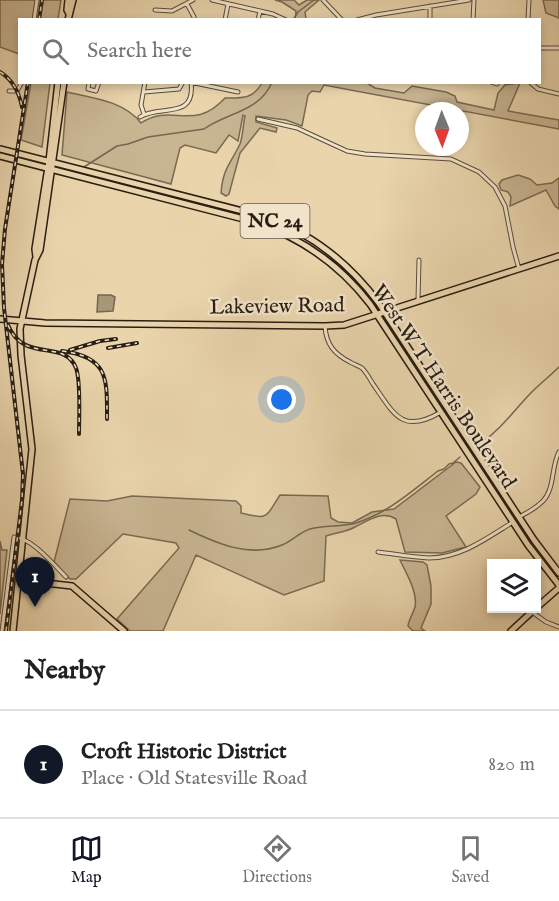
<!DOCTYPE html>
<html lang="en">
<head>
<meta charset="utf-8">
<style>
  :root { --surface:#fff; --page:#f2f2f2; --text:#202124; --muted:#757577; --line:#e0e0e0; --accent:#111827 }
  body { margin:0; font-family:"IM FELL English",serif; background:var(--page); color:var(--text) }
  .controls { position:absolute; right:18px; bottom:18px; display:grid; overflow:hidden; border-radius:0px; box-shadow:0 3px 9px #0003 }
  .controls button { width:54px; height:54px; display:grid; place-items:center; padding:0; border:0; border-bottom:2px solid var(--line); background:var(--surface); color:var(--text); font:30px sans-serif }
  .compass { position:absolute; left:415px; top:102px; width:54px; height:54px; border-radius:50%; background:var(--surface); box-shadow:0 3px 9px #0003; rotate:179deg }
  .you { position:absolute; left:282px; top:400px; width:21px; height:21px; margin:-15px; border:4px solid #fff; border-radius:50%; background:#1a73e8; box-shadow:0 0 0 9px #1a73e833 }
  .badge { display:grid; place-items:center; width:39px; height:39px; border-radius:50%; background:var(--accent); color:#fff; font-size:20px; font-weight:700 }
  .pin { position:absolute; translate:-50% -50px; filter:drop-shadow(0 2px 3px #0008) }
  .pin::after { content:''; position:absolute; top:32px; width:21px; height:18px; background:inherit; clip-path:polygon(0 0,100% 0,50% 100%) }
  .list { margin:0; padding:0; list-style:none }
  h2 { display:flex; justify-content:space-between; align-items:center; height:78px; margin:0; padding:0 24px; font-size:26px }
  h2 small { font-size:20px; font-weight:400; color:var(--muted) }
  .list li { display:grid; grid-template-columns:39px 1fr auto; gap:18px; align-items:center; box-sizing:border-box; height:108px; padding:0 24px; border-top:2px solid var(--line) }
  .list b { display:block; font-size:22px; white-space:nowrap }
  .list p { margin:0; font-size:20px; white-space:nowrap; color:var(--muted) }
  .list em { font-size:20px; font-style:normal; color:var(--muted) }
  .icon { flex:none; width:33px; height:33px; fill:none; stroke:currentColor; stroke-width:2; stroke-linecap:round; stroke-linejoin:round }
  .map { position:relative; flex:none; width:559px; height:631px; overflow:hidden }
  .search { position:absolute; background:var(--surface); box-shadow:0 3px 9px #0003; left:18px; right:18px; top:18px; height:66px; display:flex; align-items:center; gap:15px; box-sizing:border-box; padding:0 21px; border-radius:0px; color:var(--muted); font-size:22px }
  .sheet { height:186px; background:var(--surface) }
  nav { display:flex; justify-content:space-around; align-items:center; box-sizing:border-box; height:84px; border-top:2px solid var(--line); background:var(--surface); font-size:16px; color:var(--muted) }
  nav a { display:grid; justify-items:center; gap:3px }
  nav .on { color:var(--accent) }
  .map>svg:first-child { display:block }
</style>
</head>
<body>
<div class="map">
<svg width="559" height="631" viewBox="0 0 559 631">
  <rect width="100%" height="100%" fill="#e9d4ac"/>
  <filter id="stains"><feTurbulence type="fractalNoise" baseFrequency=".00333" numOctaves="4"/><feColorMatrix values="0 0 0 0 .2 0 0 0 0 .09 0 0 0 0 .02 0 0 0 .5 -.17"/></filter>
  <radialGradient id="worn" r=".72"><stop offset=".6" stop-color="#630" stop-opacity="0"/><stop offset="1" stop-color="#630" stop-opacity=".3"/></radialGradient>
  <path fill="#c8b592" stroke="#786a52" stroke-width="1.5" d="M0,0h61l-3,19 -38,1 -1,34 -19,-7z
    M275,0h19l5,5 8,-5h12l-14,12 1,7 -11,1 1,-9 -14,-9z
    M543,0h16v18l-13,-5z
    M31,83h19l-8,64 -21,-7z
    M262,83h105l8,5 29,5 8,-7 34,6 9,4 2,6 37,8 4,-17 7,-8 15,-2 -12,28 51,9v9l-235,-44 -4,7 -8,-1 -4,4 -6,31 -16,-6 -30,-4v6l21,6 -1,4 -16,-4 -20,25 -11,41 -3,2 -5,-3c2,-25 9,-28 19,-49 3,-8 3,-19 5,-28l-2,-1 -5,26 -9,-6 -13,18 -31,-8 -5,3 -9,36 -109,-29 5,-63c26,6 57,9 74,31 31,-21 52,10 84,-25 18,0 28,1 37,-15z
    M518,175l12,4 7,6 15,-2 7,-5v31l-4,-3 -9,-16 -36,16 1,-9 -3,-5 -7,-2 -2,-6 3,-4z
    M456,462l5,1 19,24 -4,7 -30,22 20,31 -24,6 -37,-1 -9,-33c-15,-9 -28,2 -41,8 -9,5 -20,6 -29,9l-2,45 -40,14 -88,-40 -33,76h-33l-13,-12 62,-71 -3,-5 -53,-9 -47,45h-6l-16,-17 16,-63 37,2 25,-5 104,5 5,5v7c28,7 24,5 39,-18l48,1 3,22 7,4 14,1 20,-11 22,-3z
    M0,541l2,9h5l-7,64z
    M400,560l23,2 4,3 4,21v18l-10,24 4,3h-12l-5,-5c1,-7 5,-12 7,-19 3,-15 -9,-34 -15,-47z"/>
  <path fill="#a79678" stroke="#746650" stroke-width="1.5" d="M98,295h13l4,2 -2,14 -16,1z"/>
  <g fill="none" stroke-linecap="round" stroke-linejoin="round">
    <path stroke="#746650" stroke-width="1.5" d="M293,20l5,-8 16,-12
      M84,167l33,-21 11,-2 20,-7 56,-8c22,-16 57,-18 68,-47
      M481,443c19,-13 31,-30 47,-47 9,-10 21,-19 31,-29
      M189,530c29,14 61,28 93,15 10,-4 18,-13 28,-16 15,-4 32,-2 46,-6 32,-10 56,-32 82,-52l6,-2 5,-5 4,-1 7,-6"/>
    <defs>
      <path id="minor" d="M212,0l61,14 13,6
        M323,0l19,20
        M187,4l7,13
        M155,10l17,1 21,-11
        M34,20l3,-20
        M225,20l3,-16
        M258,20l2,-9
        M357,20l19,-5 93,-15
        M430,20v-14
        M473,20l1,-20
        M528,20l1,-20
        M540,48h19
        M89,82l-1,7 8,2 3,-9
        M190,82l48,10
        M491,82l6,2
        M530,82l8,7 21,5
        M9,91h8l5,-9
        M144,92l35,-3 4,-7
        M144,114l-3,-9 4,-23
        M140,117c20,-13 56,4 51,-35
        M258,119l39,9 50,23 18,3 86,5 28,13 16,15 10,19 8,41 6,22
        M418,300l1,-40
        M325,326c1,18 9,28 25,36 3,2 9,4 12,6 4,4 8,11 11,16 21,30 29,51 68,28
        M519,517c8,-4 17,-9 24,-16 12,-13 8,-34 16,-49
        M378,552c17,2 34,5 51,6 32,0 58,-20 84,-36
        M532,612l14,10 13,5
        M2,631l12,-94c17,0 40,28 52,40"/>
      <path id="major" d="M68,0l-1,10 2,4
        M68,20l5,-20
        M0,149l262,67c48,16 86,46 116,86l156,238 25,33
        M0,156l255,66c47,16 85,43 115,82l158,241 31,40
        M36,257l-1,-8 14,-88 9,-79
        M0,319l45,4 280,3 19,-1 215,-69
        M19,580l53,6 52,45
        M536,608l23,-20
        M13,631l19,-182 -11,-94 -1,-26 15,-69 5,-10 24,-168
        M511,631l25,-23"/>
    </defs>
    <use href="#minor" stroke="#584c39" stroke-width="5"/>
    <use href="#major" stroke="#281e13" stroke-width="8"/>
    <use href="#minor" stroke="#f1e3c9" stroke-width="3"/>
    <use href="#major" stroke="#e9d4ac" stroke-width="5"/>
    <defs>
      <path id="rail" d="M39,20l3,-20
        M0,72c13,8 19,20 22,35
        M8,325c16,39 56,13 68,43 5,13 3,50 3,66
        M108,348l29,-5
        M70,350l30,-9 16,-2
        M62,351c47,6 45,28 45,68
        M6,631l16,-131 1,-26 -19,-166 -2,-44 3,-35 23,-147"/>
    </defs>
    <use href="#rail" stroke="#281e13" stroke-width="4"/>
    <use href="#rail" stroke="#f1e3c9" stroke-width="1.5" stroke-dasharray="4.5" stroke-linecap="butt"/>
  </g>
  <g text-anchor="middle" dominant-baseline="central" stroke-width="5" stroke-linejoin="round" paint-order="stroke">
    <rect fill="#f1e3c9" stroke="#64594a" stroke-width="1.5" x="240.5" y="204" width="69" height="34" rx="4.5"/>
    <g font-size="20" font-weight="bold" fill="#281e13">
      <text x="275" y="221">NC 24</text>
    </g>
    <g font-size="21" fill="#281e13" stroke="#f1e3c9">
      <text transform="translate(277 307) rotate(-1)">Lakeview Road</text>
      <text transform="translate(443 387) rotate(56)">West W T Harris Boulevard</text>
    </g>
  </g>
  <rect width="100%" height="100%" filter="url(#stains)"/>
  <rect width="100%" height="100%" fill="url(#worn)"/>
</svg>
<div class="controls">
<button><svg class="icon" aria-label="layers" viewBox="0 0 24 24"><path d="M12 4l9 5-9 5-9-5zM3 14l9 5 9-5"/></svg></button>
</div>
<svg class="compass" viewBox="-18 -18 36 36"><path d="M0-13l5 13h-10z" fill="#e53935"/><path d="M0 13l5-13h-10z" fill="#757577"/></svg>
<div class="you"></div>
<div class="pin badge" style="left:35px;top:607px">1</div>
<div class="search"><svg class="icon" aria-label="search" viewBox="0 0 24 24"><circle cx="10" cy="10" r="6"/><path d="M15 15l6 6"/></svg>Search here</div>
</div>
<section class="sheet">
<h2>Nearby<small></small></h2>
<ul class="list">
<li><span class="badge">1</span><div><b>Croft Historic District</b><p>Place · Old Statesville Road</p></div><em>820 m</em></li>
</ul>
</section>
<nav>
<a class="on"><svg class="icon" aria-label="map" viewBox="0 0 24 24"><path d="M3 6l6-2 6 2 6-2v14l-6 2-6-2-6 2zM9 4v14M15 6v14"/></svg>Map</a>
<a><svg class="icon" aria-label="directions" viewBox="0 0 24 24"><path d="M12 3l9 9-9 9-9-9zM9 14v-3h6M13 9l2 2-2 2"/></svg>Directions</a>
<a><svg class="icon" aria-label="saved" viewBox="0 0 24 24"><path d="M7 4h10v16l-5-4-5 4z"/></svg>Saved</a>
</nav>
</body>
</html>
